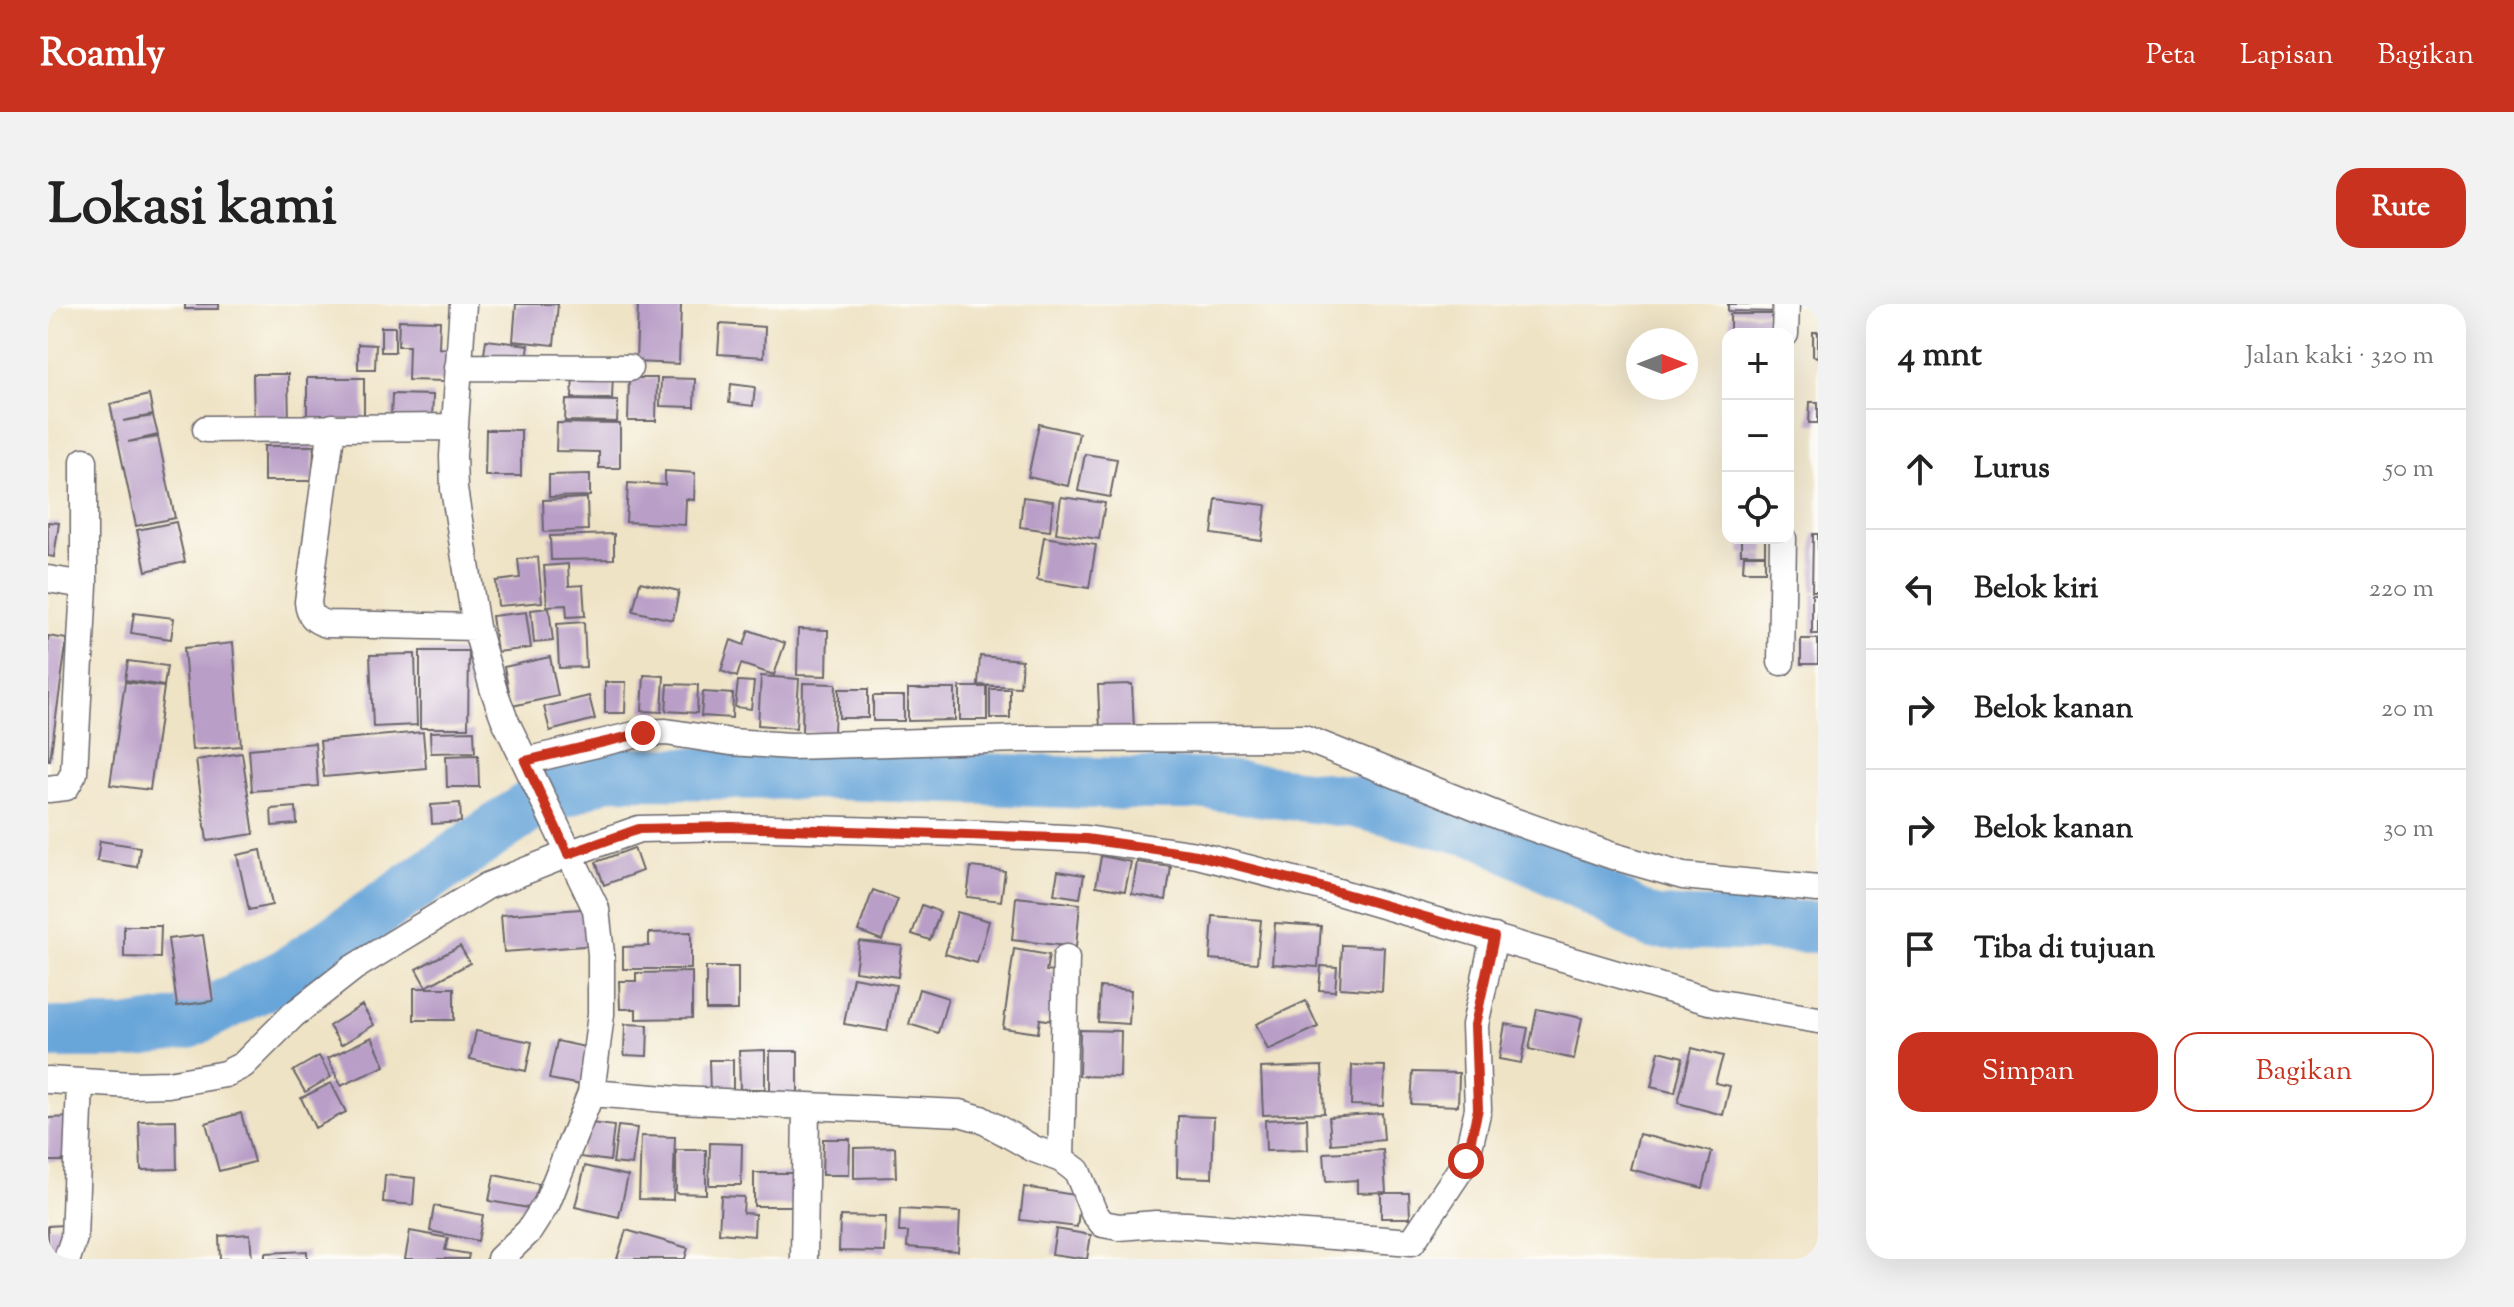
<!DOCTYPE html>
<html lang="id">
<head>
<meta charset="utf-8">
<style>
  :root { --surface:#fff; --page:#f2f2f2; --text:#222; --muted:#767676; --line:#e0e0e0; --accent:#c8321e }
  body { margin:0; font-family:"Sorts Mill Goudy",serif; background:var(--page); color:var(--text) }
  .controls { position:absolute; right:24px; top:24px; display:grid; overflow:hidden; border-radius:16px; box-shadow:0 8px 32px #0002 }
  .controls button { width:72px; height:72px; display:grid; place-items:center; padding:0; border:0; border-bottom:2px solid var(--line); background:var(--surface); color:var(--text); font:40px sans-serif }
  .compass { position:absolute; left:1578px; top:24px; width:72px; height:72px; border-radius:50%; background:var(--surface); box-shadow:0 8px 32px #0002; rotate:90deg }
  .stop { position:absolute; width:24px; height:24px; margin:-18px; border:6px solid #c8321e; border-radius:50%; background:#fff }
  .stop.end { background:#c8321e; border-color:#fff; box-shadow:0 2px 8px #0008 }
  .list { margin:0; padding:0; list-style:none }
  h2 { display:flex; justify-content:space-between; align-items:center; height:104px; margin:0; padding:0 32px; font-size:34px }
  h2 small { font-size:26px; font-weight:400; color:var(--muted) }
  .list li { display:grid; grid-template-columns:52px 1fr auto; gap:24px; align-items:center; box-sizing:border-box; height:120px; padding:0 32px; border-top:2px solid var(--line) }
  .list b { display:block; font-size:30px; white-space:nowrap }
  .list em { font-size:26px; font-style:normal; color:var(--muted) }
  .actions { display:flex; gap:16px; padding:24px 32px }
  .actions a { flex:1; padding:18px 0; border:2px solid var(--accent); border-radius:24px; text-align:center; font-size:28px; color:var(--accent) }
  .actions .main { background:var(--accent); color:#fff }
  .icon { flex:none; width:44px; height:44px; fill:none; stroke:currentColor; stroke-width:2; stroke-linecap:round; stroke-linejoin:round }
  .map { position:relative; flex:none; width:1770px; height:955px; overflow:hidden; border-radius:24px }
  header { display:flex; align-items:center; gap:48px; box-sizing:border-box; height:112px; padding:0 40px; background:var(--accent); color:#fff }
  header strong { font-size:38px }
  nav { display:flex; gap:44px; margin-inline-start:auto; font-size:28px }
  .intro { display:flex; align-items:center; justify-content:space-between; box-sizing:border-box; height:192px; padding:0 48px }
  h1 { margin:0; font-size:56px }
  .button { padding:20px 36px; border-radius:24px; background:var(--accent); color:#fff; font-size:28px; font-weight:700 }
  main { display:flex; gap:48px; padding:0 48px }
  aside { flex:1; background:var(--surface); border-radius:24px; box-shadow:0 8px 32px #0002 }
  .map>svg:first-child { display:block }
</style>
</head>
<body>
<header>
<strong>Roamly</strong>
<nav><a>Peta</a><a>Lapisan</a><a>Bagikan</a></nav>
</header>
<div class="intro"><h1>Lokasi kami</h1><a class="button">Rute</a></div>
<main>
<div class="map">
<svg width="1770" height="955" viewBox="0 0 1770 955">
  <rect width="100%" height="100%" fill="#fdfcf7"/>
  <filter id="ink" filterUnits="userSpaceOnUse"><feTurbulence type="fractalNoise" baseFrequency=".0125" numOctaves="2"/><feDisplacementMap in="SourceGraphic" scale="16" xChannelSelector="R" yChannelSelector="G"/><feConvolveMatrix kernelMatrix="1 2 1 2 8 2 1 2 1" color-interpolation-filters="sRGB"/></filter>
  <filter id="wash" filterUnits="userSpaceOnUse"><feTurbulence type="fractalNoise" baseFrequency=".006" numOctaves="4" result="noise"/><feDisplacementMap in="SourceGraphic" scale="32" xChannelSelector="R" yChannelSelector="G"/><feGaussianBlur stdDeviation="1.8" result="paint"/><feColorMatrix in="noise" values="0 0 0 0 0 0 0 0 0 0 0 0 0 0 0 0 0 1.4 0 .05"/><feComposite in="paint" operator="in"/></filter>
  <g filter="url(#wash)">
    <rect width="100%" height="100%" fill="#efe3c5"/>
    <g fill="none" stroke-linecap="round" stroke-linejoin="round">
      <path stroke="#67a5d9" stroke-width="52" d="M0,729h78l62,-10 100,-50 244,-168 75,-32 231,1 286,10h86l144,18 130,31 168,90 166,4"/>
    </g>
    <g id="blocks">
      <path fill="#b99fc7" d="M137,0h34v5h-34z
        M468,0h42l-4,41 -41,-4z
        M590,0h43l-2,60 -43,-2z
        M1680,0h55v8l-55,-1z
        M1682,10h53v20h-53z
        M351,16l41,1 -1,27 8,1 -1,32 -38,-1 1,-34h-11z
        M672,20l45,3 -1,30 -46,-3z
        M333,23h14v25h-14z
        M1765,28h5v25l-5,-1z
        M438,36l43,5 -3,21 -43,-5z
        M310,40l18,1 -1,24h-17z
        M525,68l40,1 -1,26 -40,-1z
        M205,70h35l1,49h-35z
        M259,74h57v42l-57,1z
        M581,74h28l-1,43h-28z
        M613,74l34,1 -1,28 -34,-1z
        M683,80l24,3 -2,19 -24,-3z
        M344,90l41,1 -1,25 -41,-2z
        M101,91l4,20 -30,6 30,-5 5,19 -30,7 30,-5 17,81 -39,8 -26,-122z
        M518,96l52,1 -1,21 -52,-1z
        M1762,98h8v21h-9z
        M509,119l63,1v44h-21v-16l-43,-1z
        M991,120l40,9 -11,53 -40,-9z
        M438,126h35v46h-36z
        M216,142h50l-1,35h-49z
        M1037,150l32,5 -7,38 -32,-6z
        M617,167l30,2 -1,27 -8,-1 -1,26 -59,-3 2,-39 37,2z
        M542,170v22l-41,1v-22z
        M975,193l30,4 -3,30 -30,-4z
        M1013,193l44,6 -6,36 -43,-6z
        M539,194l1,32 -44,2 -1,-32z
        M1168,195l50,6 -4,36 -50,-7z
        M0,218l11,1 -5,34 -6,-1z
        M128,218l9,40 -39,9 -9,-41z
        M566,230v25l-63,1 -1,-24z
        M1765,230h5v57h-6z
        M996,233l52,8 -7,43 -52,-8z
        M1693,234h24v16h-24z
        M1696,251h21v16h-22z
        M490,253l4,45 -44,4 -2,-25 24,-3 -2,-19z
        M520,260l1,22 14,-1 2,31 -18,1 -1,-12 -19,1 -3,-40z
        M592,278l39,9 -6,29 -40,-9z
        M1764,290h6v40h-6z
        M501,304l4,33 -19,2 -3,-33z
        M478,308l5,36 -34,4 -5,-36z
        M86,309l40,5 -3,21 -40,-6z
        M536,318l2,45 -27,1 -2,-44z
        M750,325l30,1 -1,46 -30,-1z
        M701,326l36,13 -11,32 -33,-11 -4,13 -16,-6 10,-31 13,5z
        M0,332l19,3 -17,121h-2z
        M1753,335h17v25h-17z
        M185,339l8,103 -49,4 -8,-102z
        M372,347h49l-1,77h-48z
        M367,350l2,71 -44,2 -3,-72z
        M932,352l42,4 -2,27 -42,-2z
        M502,353l8,39 -46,10 -8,-39z
        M80,357l39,5 -3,20 -39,-6z
        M596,371l20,1 -2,36 -20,-1z
        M713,372l38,3 -3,49 -38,-3z
        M690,377l16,1 -3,27 -16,-2z
        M77,378l39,5 -14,103 -40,-5z
        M557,378h21l-1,31h-20z
        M755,379l33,1 -2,49 -32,-1z
        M620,380l30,1 -1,28 -31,-2z
        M1084,380l2,45 -34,1 -2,-45z
        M912,383h27v33h-27z
        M791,385h29v29h-29z
        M860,385h47v31l-47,1z
        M942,385h20v29h-20z
        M655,388l30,2 -1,24 -31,-2z
        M541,392l6,23 -45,12 -6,-24z
        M825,392h31v25h-31z
        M426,427l1,21 -44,1 -1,-21z
        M375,428l3,36 -102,9 -4,-36z
        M267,439l3,43 -66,5 -3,-42z
        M194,449l12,81 -47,7 -11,-81z
        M430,451l1,32h-32l-1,-31z
        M412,499l1,19 -29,2 -1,-19z
        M248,503l1,17 -25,2 -1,-17z
        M52,537l40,6 -3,20 -40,-6z
        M586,544l8,23 -38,14 -8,-23z
        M213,546l11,55 -23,5 -12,-55z
        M1053,552l30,6 -6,29 -29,-5z
        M1089,558l34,5 -5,33 -34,-6z
        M923,563l34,4 -4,30 -34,-4z
        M1010,567l26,4 -4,23 -26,-4z
        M825,586l25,9 -16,41 -24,-9z
        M968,593l64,7 -4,43 -64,-7z
        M874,601l18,7 -10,28 -18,-6z
        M546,604l3,37 -93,7 -3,-37z
        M909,608l32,9 -12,42 -32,-9z
        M1165,612l48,4 -4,43 -47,-4z
        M1227,619l46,3 -3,41 -46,-3z
        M76,622h37l-1,32 -36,-1z
        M643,628v37h-68v-22l26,-1v-13z
        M155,631l10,66 -36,5 -9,-67z
        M811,637l43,5 -4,31 -43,-6z
        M1294,641l42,2 -2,44 -42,-3z
        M412,642l10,17 -44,24 -10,-18z
        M966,645l35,6 -3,16 14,2 -6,48 -14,-2 -2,14 -35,-5z
        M1273,662l16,1 -2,24 -16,-1z
        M658,663h32v43h-32z
        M644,668v46l-56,1v-10h-16l-1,-28h17v-8z
        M805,673l43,8 -9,46 -43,-7z
        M1052,683l31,3 -2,34 -31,-2z
        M366,684h40v32h-40z
        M871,685l29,9 -10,35 -29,-9z
        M1258,697l12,26 -50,23 -12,-26z
        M314,701l12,20 -33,20 -12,-19z
        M1489,705l45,9 -8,41 -45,-10z
        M577,720l23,1 -1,31 -23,-1z
        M1457,720l23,4 -7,35 -22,-4z
        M1032,726l41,1 -1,46 -41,-1z
        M428,727l56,11 -6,29 -56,-12z
        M324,733l13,29 -44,20 -13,-28z
        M509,737l37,8 -8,37 -37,-7z
        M1644,744l31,8 -8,27 15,3 -7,29 -45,-12z
        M717,746v39h-25l-1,-38z
        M722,747h28v44l-28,-1z
        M1611,747l24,6 -8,36 -24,-6z
        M271,752l12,21 -26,15 -12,-21z
        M661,756h24v34h-23z
        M1304,761l33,1 -2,40 -32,-1z
        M1274,762l2,47 -61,2 -2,-47z
        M1365,768l46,1 -1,33 -47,-2z
        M283,779l15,29 -31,16 -14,-30z
        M193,809l13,49 -35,9 -13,-48z
        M1334,809l2,27 -53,4 -2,-27z
        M1130,812l36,1 -2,61 -35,-1z
        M26,813l1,44h-27v-43z
        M1259,814l1,32 -42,1 -1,-31z
        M128,816l1,49 -36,1 -2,-49z
        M536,818l30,4 -4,35 -30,-4z
        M570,822l19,2 -5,37 -19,-2z
        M1591,830l73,18 -9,36 -73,-19z
        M593,832l34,1 -2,63 -34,-1z
        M775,835h27l-1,36h-27z
        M662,839l32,1 -1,41h-32z
        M847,843l1,30 -42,1v-30z
        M628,846h30v44l-30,-1z
        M1335,846l3,42 -29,1v-13l-31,2 -2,-29z
        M537,862l43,10 -9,41 -44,-10z
        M706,869h46v33h-46z
        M337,871l30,3 -2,27 -30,-3z
        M446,871l45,9 -5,25 -45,-8z
        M976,883l57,9 -4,31 -57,-7z
        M1333,889h28l1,25h-29z
        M673,892l23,1 -1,16 12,1 -1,22 -35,-3z
        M386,902l49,9 -5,26 -48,-10z
        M852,905l60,3 -2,39 -51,-4 1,-15h-9z
        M792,912l46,1 -1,35 -46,-1z
        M15,921l4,31 -19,2v-32z
        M1008,925l35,6 -4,24 -35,-5z
        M578,926l62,18 -3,11h-68z
        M362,927l38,7 -3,12 24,4 -1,5h-63z
        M202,930l2,25h-32l-1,-23z
        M259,947v8h-42v-6z"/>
    </g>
  </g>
  <g filter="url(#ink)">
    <use href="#blocks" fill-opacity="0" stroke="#6a666b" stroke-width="2"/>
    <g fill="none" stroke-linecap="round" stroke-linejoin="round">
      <defs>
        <path id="street" d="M415,0l-10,152 1,33 22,138 17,61 11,30 92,191 5,45v60l-10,79 -44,110 -18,28 -29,28
          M1737,30l1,-30
          M410,63l171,1
          M284,123l-24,175c1,13 6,19 19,22l149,3
          M158,125l249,-2
          M0,275l36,6
          M1733,358l2,-124
          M477,457l118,-28 23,-1 65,10 60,4 229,-7 284,-1 195,78 114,40 70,20 135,13
          M0,485l18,-2 8,-14 10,-188v-124
          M0,776l84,5 36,-1 57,-10 18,-9 50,-50 60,-47 134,-82 81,-32 71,-25 92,-2 228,6 127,6 111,16 124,32 388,114 109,19
          M543,789l88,7 281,13 21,6 53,30 27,10 5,-201
          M1013,855l16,12 17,42 9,11 16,3 37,-3 31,1 225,17 54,-81 12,-52 -3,-84 19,-88
          M19,955l7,-21 6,-154
          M756,955l2,-153"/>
      </defs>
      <use href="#street" stroke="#6a666b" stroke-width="29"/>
      <use href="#street" stroke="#fff" stroke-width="26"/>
    </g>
  </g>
  <g fill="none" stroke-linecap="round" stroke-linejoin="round" filter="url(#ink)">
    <path stroke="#c8321e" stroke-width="10" d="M595,429l-118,28 43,93 71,-25 92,-2 355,12 111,16 124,32 173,50 -19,88 3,84 -12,52"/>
  </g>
</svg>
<div class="controls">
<button>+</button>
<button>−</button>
<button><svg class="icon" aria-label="locate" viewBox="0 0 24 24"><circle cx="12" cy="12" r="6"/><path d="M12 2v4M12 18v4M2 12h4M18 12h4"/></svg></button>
</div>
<svg class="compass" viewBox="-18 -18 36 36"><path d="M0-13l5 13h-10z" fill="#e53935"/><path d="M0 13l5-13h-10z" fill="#767676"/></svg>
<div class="stop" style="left:1418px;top:857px"></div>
<div class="stop end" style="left:595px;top:429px"></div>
</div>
<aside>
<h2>4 mnt<small>Jalan kaki · 320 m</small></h2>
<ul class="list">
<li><svg class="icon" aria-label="ahead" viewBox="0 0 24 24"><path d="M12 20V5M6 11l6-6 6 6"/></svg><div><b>Lurus</b></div><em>50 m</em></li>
<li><svg class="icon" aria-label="left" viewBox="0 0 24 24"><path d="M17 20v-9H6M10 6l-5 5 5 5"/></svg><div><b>Belok kiri</b></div><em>220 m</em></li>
<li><svg class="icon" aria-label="right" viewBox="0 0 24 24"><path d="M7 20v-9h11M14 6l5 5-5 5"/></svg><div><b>Belok kanan</b></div><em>20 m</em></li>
<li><svg class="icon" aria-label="right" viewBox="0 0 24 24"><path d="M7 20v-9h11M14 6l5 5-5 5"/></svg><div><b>Belok kanan</b></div><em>30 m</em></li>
<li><svg class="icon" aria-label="arrive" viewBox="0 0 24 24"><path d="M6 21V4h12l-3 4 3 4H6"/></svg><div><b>Tiba di tujuan</b></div></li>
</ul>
<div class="actions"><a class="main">Simpan</a><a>Bagikan</a></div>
</aside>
</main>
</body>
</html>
